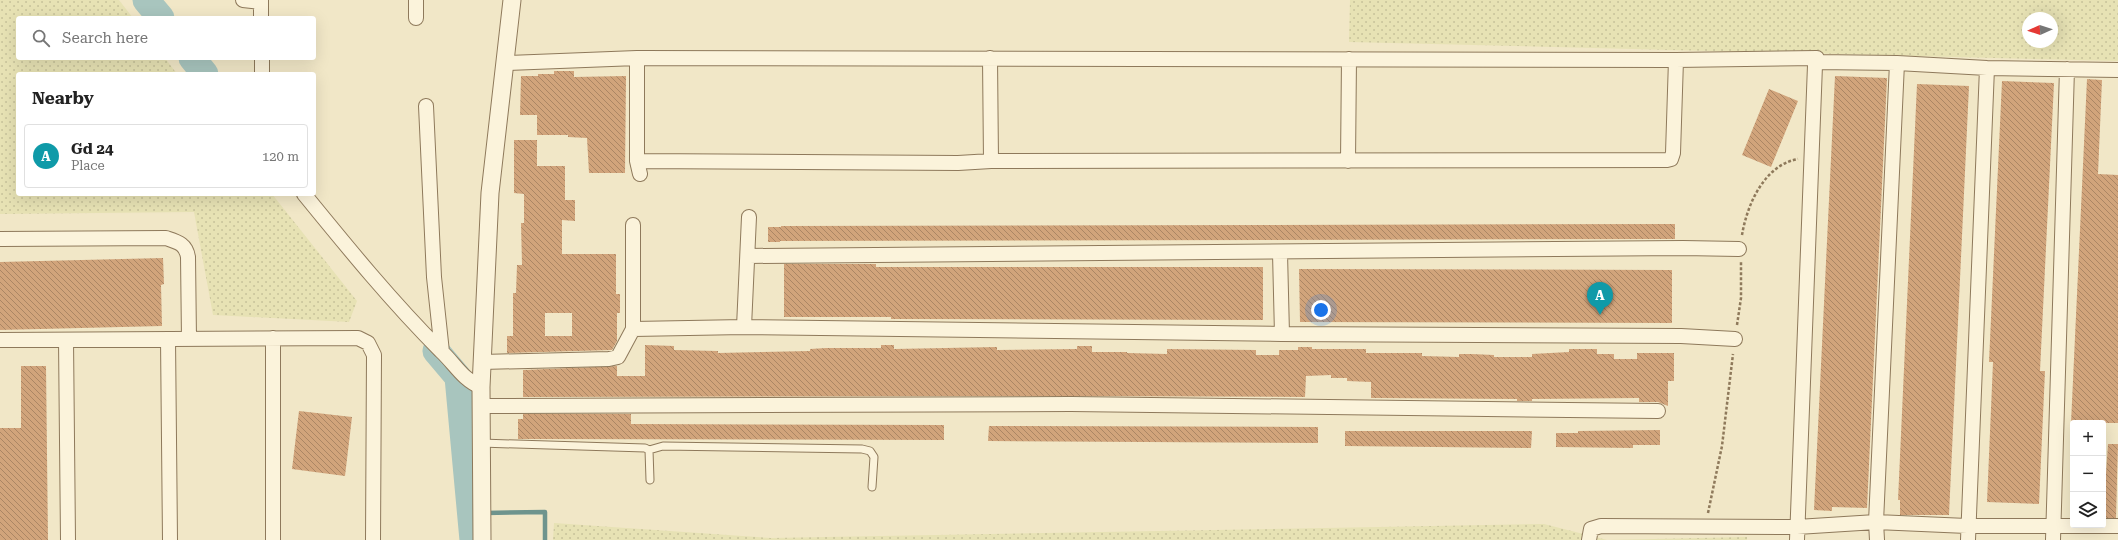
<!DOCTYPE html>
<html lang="en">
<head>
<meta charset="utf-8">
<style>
  :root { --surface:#fff; --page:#f6f6f6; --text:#222; --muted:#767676; --line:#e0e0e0; --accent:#a12d27 }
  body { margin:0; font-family:"Roboto Serif",serif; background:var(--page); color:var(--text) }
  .controls { position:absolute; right:12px; bottom:12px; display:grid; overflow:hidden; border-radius:4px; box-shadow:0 4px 16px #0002 }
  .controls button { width:36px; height:36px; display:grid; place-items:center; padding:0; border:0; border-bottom:1px solid var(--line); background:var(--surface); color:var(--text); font:20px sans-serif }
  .compass { position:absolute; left:2022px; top:12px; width:36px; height:36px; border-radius:50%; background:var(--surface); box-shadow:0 4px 16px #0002; rotate:267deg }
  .you { position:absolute; left:1321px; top:310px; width:14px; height:14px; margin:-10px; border:3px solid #fff; border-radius:50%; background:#1a73e8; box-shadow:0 0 0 6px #1a73e833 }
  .badge { display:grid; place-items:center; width:26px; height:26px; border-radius:50%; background:var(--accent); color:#fff; font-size:13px; font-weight:700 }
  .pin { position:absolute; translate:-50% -33px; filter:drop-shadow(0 1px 2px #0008) }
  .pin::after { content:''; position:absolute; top:21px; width:14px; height:12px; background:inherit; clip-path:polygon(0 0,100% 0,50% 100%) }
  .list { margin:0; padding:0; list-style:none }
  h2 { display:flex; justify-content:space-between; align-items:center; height:52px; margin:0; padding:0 16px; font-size:17px }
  h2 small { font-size:13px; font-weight:400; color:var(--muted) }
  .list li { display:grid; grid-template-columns:26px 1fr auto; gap:12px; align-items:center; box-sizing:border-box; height:64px; margin:0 8px 8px; padding:0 8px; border:1px solid var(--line); border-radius:4px }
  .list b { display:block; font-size:15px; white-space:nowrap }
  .list p { margin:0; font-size:13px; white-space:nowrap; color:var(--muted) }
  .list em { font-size:13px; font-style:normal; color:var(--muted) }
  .icon { flex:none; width:22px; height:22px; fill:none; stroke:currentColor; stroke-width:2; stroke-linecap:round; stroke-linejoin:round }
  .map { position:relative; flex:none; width:2118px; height:540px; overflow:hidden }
  .search { position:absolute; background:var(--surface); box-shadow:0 4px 16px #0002; left:16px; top:16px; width:300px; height:44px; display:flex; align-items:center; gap:10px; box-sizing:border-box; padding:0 14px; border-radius:4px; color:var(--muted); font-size:15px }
  .panel { position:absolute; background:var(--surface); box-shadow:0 4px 16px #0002; left:16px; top:72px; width:300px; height:124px; border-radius:4px }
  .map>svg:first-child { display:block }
</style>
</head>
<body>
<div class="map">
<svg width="2118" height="540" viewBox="0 0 2118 540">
  <defs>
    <pattern id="farmland-dots" width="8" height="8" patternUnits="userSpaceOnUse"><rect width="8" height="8" fill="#e7e2b4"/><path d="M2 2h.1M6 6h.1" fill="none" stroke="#c7c29a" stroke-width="1.8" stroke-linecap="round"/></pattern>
    <pattern id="building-back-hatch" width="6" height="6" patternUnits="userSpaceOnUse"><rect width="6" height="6" fill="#d1a47b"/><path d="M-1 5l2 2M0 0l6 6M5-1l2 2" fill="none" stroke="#ab8664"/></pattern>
  </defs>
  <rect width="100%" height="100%" fill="#f1e7c7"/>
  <path fill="url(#farmland-dots)" fill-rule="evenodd" d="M0,0h119l14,18h-115v40h147l12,16h-159v120h254l85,107 -8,21 -136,-7 -19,-103 -194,2z
    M1350,0h768v61l-769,-19zM2028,18h24v24h-24z
    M554,523l217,15 773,-14 63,16h-1054z
    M1747,537v3h-140z"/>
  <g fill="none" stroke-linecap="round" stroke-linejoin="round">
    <path stroke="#6e948d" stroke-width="4.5" d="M485,513l60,-1v28"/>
    <path stroke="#a8c5be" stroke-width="27" d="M146,0l15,18
      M192,58l13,16
      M436,351l22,26 15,163"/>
  </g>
  <path fill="url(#building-back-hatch)" fill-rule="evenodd" d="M554,71h20v6l52,-1 -1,97h-36l-2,-35 -19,-1v-2h-31v-20h-17l1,-39h17v-2h16z
    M1835,76l52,2 -20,430 -35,-1v4l-18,-1z
    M2087,79l15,1 -4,94 20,1v248h-47z
    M2002,81l52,2 -14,288h5l-6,133 -52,-2 6,-140h-4z
    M1917,84l52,2 -20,429h-49v-15h-2z
    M1769,89l29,12 -27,66 -29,-12z
    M514,140h23v26h28v34h10v21l-13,-1v34h54v40h4v19h-3v28l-5,9 -105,3v-17h6v-43h3l1,-28h5l-1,-42h3v-29l-10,-1zM545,313h27v23h-27z
    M1675,224v15l-895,2v1h-12v-15h13v-1z
    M163,258l1,26 -3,1 1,41 -162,4v-68z
    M784,264h92v3h387v53l-372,-1v-2h-107z
    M1299,269l373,1v53l-372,-1z
    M645,345l29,1v4l44,1v2l92,-2v-2l16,-1h55v-3h13v4l103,-2v3l80,-1v-3h15v6h35v1l40,1v-5l89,1v5h23v-5h19v-3h14v2h54v4h56v3l37,1v-3h12l23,1v2h38v-3l37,-2v-3h28v5h17v5h23v-6h37v28h-6v25l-10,-4h-19v-4l-107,1v2h-15v-2l-146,-1v-16l-24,-1v-3h-16v-3l-25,1 -1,21 -234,-1 -548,1v-27l94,-4v10h28z
    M21,366h25l2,174h-48v-112h21z
    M299,411l53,6 -7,59 -53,-7z
    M523,414h108v10l313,1v15l-426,-1v-20h5z
    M989,426l329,1v16l-330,-2z
    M1660,430v15h-27v3l-77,-1v-14h22v-2z
    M1345,431h187l-1,17 -186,-2z
    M2108,444h10l-2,74h-13z"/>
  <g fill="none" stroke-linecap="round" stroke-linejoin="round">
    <defs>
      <path id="service" d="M481,443l164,5 4,2 1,30
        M649,450l14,-4 199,3 8,2 4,6 -2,30"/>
      <path id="minor" d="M243,0l18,2
        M261,0v18
        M416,18v-18
        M262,58v16
        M637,58v103l3,13
        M990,58l1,103
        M506,63l131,-5 1039,2 141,-2v4
        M426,106l8,171 8,75
        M637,161l321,2 33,-2 676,-1 4,-1 2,-6 3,-93
        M1348,161l1,-102
        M304,194c44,54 88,108 137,157 14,13 22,29 40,36
        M0,239l166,-1c12,4 20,6 22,19l1,82
        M1280,253l2,81
        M749,256l934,-8 56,1
        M744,327l5,-110
        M633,329l111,-2 538,7 399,2 54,3
        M168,339l2,201
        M0,340l358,-2 10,5 6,12 -1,185
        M66,340l2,200
        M482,362l127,-3 9,-2 15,-28v-104
        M481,406l590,-2 587,7
        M273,540v-202
        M1589,540l2,-11 10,-3 196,1 79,-5 91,4h151
        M1797,540l18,-475 2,-3 80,1 90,5 131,2
        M1877,540l-1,-18 21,-459
        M1968,540l19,-472
        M2053,540l14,-471"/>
      <path id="tertiary" d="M482,540l-1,-153 9,-194 22,-193"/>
    </defs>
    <use href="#service" stroke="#8e795b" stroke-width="9"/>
    <use href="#minor" stroke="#8e795b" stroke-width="16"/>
    <use href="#tertiary" stroke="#8e795b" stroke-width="19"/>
    <path stroke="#8e795b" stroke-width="2.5" stroke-dasharray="3 2" stroke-linecap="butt" d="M1742,235c5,-30 22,-70 56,-76
      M1737,325l4,-27v-36
      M1708,513l14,-67 11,-92"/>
    <use href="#service" stroke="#fbf3db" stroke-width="7"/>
    <use href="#minor" stroke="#fbf3db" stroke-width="14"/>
    <use href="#tertiary" stroke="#fbf3db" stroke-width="17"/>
  </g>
</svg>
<div class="controls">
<button>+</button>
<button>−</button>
<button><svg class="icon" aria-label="layers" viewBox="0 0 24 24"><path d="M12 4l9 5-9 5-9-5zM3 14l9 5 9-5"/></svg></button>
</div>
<svg class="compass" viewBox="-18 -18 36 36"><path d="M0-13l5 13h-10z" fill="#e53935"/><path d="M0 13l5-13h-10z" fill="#767676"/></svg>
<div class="you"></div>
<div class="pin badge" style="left:1600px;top:315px;background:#0f9aa8">A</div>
<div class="search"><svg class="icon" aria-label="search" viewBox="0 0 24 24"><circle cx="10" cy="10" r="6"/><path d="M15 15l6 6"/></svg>Search here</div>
<section class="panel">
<h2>Nearby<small></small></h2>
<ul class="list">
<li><span class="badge" style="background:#0f9aa8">A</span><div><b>Gd 24</b><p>Place</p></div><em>120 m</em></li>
</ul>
</section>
</div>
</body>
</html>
